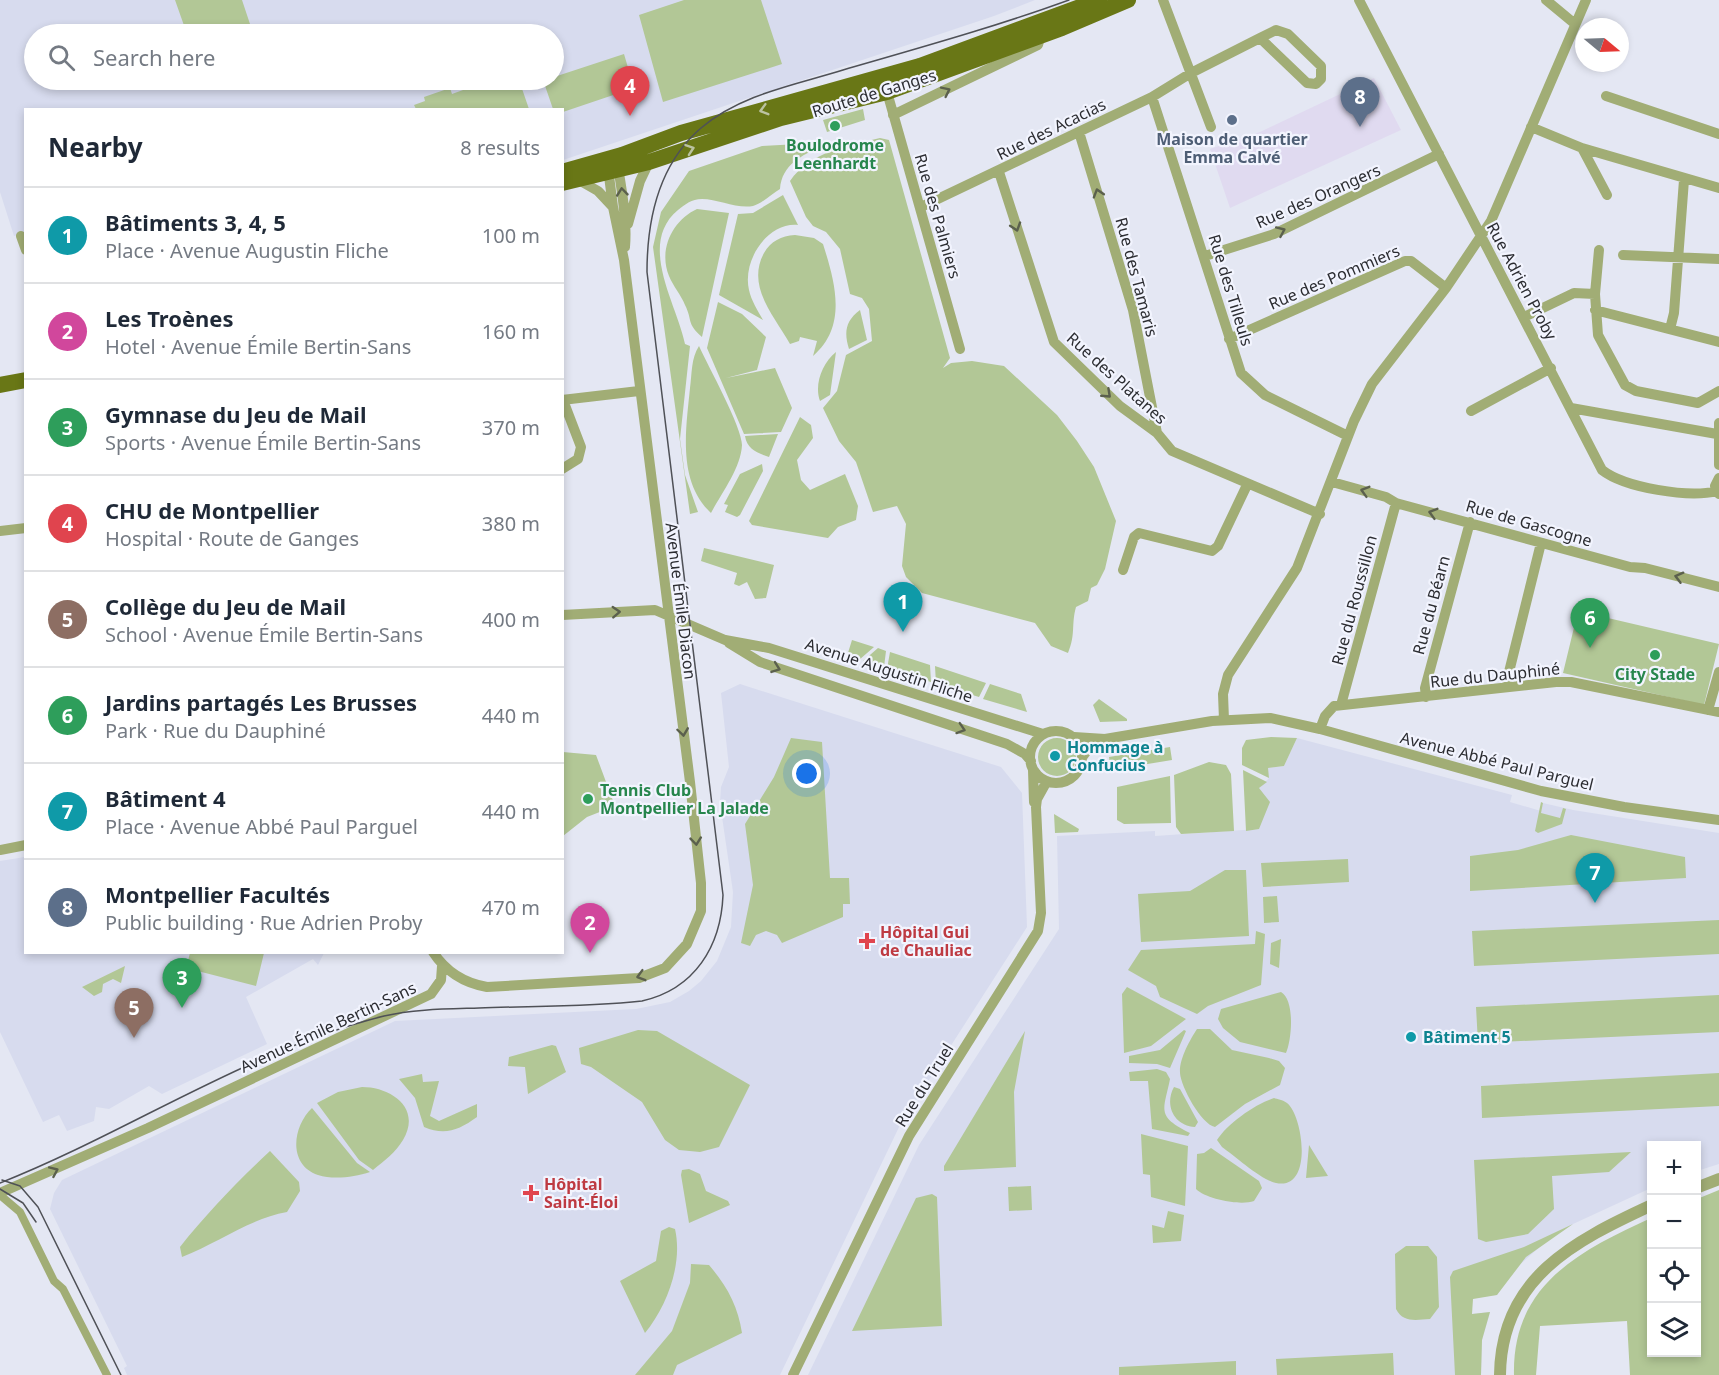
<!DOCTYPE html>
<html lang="en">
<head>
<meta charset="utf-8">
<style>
  :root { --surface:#fff; --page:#f2f2f3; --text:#1f2937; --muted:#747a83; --line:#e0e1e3; --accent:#1a73e8 }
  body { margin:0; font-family:"Noto Sans",sans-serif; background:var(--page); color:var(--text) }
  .controls { position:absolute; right:18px; bottom:18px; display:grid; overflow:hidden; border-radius:0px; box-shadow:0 3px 9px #0003 }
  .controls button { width:54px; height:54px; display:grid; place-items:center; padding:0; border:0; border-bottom:2px solid var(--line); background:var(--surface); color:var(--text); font:30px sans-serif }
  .compass { position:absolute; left:1575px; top:18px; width:54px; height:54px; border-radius:50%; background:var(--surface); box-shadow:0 3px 9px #0003; rotate:109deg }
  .you { position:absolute; left:807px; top:774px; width:21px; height:21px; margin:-15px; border:4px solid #fff; border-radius:50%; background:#1a73e8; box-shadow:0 0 0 9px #1a73e833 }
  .badge { display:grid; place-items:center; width:39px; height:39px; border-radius:50%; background:var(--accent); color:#fff; font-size:20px; font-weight:700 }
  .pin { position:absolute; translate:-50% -50px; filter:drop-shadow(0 2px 3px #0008) }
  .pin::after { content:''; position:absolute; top:32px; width:21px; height:18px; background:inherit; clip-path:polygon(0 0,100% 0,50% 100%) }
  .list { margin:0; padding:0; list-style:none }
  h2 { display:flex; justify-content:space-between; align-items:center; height:78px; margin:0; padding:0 24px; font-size:26px }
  h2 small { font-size:20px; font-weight:400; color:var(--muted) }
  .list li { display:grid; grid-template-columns:39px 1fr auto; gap:18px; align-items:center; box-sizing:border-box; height:96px; padding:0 24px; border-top:2px solid var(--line) }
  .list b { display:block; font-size:22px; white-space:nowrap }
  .list p { margin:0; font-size:20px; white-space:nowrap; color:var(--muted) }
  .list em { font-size:20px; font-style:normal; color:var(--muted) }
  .icon { flex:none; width:33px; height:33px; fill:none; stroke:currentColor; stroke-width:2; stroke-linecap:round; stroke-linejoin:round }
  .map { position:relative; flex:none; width:1719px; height:1375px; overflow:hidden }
  .search { position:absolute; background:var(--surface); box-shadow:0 3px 9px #0003; left:24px; top:24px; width:540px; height:66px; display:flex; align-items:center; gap:15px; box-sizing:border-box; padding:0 21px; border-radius:33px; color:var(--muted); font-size:22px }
  .panel { position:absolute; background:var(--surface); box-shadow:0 3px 9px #0003; left:24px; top:108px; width:540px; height:846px; border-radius:0px }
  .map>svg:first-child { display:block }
</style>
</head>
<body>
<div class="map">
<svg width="1719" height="1375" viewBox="0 0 1719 1375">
  <rect width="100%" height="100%" fill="#e4e7f3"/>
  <path fill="#e0daf0" d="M1374,78l27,52 -171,78 -20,-59 50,-17z"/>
  <path fill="#d7dbee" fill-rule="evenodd" d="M0,0h1035l-41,16 -431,144 -1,-50h-536l-1,123 -11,3 -14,-44zM34,34h520v46h-520z
    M740,684l261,83 21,26 5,134 -127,198 -120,250h-653l-3,-7 3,-2 -77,-157 4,-16 8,-13 333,-159 241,-12 34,-7 19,-11 12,-10 16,-20 14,-34 2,-35 -13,-89 1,-16 8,-20 -8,-74z
    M1297,738l215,57 -2,7 31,9 2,-8 30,7 146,23v331l-22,7 -1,-25h-44l-1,42 -78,36 -30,20 -28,25 -18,26 -25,3v16l18,-2 -8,28 -1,35h-673l111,-230 140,-216 -2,-93 98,-5v5l103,-7 1,-41 10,-10 -2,-10 17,-2z
    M25,857l1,95 298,1 -6,12 -5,-6 -67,38 21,47 -105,50 -13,-8 -40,23 -13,-2 -2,14 -27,10 -8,-16 -16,7 -43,-90v-171z"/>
  <path fill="#b2c796" d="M175,0h67l9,27 -21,7h-43z
    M684,0h77l21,64 -119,38 -24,-87z
    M624,54l10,34 -71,24 -1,-2 -9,-1 -10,-29h11v-3z
    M474,80h45l10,29h-113l-2,-4 11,-4 -1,-4 26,-9 2,6 11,-4 -1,-6z
    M863,109l2,11 -38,12 -4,-12z
    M880,138l9,2 61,218 -7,10 8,-5 21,-2 32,5 53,49 20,26 17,26 22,54 -11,48 -8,16 -6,3 -3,13 -12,6c-5,18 0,27 -8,46l-17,-7 -16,-23 -113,-30 -16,-16 -4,-11 4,-42 -9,-18 -24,6 -17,-50 -17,-21 -16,-33 14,-17 9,-36 26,-14 -3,-32 -7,-11 -12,-4 -10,-45 -14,-17 -13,-6 -7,-9 -16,-36c20,-29 57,-35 90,-43z
    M817,143l4,3c-19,10 -39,18 -41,43 -8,5 -19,15 -27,17 -16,3 -35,-7 -51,-7 -11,0 -16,5 -24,11 -41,34 -1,94 7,134l5,2 -10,93 5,36 13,37 -8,2 -37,-267 8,-35 28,-41 73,-25z
    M783,195l15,30c-30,-3 -56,35 -49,65 2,10 9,21 14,30l-44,-25 19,-81 15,-1z
    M697,209l32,4 -27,124c-16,-14 -9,-16 -17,-32 -4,-10 -12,-19 -16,-29 -11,-27 4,-56 28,-67z
    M795,235l19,3 9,6c12,38 25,82 -10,112l4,-15 -17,-4 -1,4 -9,3c-16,-28 -44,-58 -26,-91 7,-12 17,-17 31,-18z
    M718,302l24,12 24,23 -9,33 -31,8 49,-10 17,40 -11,24 -37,2 -37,-86z
    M860,310l7,30 -18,9c-5,-16 -4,-28 11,-39z
    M699,346c9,20 43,81 43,99 -1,23 -21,49 -31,68 -34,-32 -25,-84 -21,-125 2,-14 1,-30 9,-42z
    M836,352l-6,43 -10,6c-6,-16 2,-38 16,-49z
    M800,417l11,8 2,13 -16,22 4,20 9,10 35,-16 13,32 -2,14 -18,7 -10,11 -76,-13 -3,-4z
    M778,434l-9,23c-12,-4 -22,-8 -24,-21z
    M762,464l1,7 -23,44 -3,2 -12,-5 3,-7 -4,-1 16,-30z
    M704,548l70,17 -8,33 -11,1 -8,-17 -8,4 -5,-2 3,-11 -36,-12z
    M1578,611l141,33 -15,61 -141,-32z
    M852,640l22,7 -15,13 -12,-4z
    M878,648l8,3 -2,16 -21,-6z
    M890,652l40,13 1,17 -44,-13z
    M935,666l51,17 -7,14 -43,-13z
    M990,684l31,10 6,18 -44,-13z
    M1099,699l28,20v2l-27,1 -7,-17z
    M1271,737l26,1 -13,28 -16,2 1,10 -27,-13v-17l4,-8z
    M791,738l31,4 8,136h19l1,26h-7v13l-61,26 -5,-8 -11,-4 -10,4 -6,11 -9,-3 12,-58 -8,-61 29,-47z
    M1038 757a19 19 0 1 1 38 0a19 19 0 1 1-38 0Z
    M1170,747l2,13 -61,10 -2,-13z
    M563,752l33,3 19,51 -28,11 -24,19z
    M1209,762l17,3 5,9 3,57 -53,3 -5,-7 -2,-52z
    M1243,770l24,12 -8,6 11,14 -11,27 -13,2z
    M1170,776l1,47 -47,1 -7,-4v-33z
    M1541,802l2,1 -2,10 19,5 3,-10 3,1 -4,15 -24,9 -3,-2z
    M1054,814l25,15 -1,3 -23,1z
    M1571,835l114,22 1,21 -216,13v-35l48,-6z
    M1348,859l1,23 -86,5 -2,-24z
    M1225,870h21l3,66 -108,6 -3,-48 52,-3z
    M1277,896l2,26 -15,1 -1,-26z
    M1719,920v34l-245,12 -2,-35z
    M1256,931l9,3 -4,51 -53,21 -11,8 -37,-17 -4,-11 -28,-16 13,-20 114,-6z
    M1281,939l-2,29 -9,-4 1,-21z
    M190,953v-1l74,1 -8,33 -70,-18z
    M125,966l-4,17 -8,-4 -10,5 -1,8 -8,4 -12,-9z
    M1127,987l59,32 -35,27 -27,7 -2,-59z
    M1281,992c14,8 11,47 5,61l-46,-11 -17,-14 -5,-9 3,-10z
    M1719,995v37l-241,11 -2,-36z
    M1197,1029h13l22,21 37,8 10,3 6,7 -5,17 -35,19 -30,23c-14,-3 -34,-40 -35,-54 -1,-14 10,-33 17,-44z
    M638,1030l19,1 93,54 -31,62 -19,5 -21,-2 -14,-10 -23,-38 -51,-35 -10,-3 -2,-16z
    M1184,1030l2,1 -16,37 -13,-4 -28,-1v-7l31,-6z
    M1025,1031l-11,61 2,75 -72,4v-5z
    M552,1045l4,1 10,26 -38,22 -3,-27 -17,-1 1,-9z
    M1157,1069l9,3 4,7c-6,31 -15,37 20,54l-2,3 -36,-7 -4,-48h-18l-1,-9z
    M1719,1073v33l-237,12 -1,-32z
    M422,1074l1,8 16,-1 -9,35 9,5 38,-17v13c-18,13 -32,19 -53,10l-9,-29 -16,-19z
    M362,1087c29,0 60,21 41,53 -7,12 -19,21 -30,30l-14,-10 -42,-57 21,-11z
    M1174,1087l6,2 18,33 -3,5c-21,-1 -31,-22 -21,-40z
    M1274,1098c3,1 9,2 13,5 16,12 27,88 -11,80 -15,-3 -41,-27 -54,-36l-5,-7c10,-16 38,-36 57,-42z
    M312,1108l45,55 13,9c-16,5 -36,8 -52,3 -31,-11 -25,-49 -6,-67z
    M1141,1134l47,12 -3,60 -34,-9 -1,-22 -7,-1z
    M1309,1145l19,31 -22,2z
    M1211,1148l48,33 3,7 -8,13c-14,5 -48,-2 -58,-12l1,-35 7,-1z
    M270,1151l29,31 1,9 -13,21c-38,7 -69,31 -105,45l-2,-10c27,-34 58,-66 90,-96z
    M1631,1152l-22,20 -57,4 2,33 -26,25 -42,8 -8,-3 -4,-79z
    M689,1169l11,5 6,17 22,10 2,4 -41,18 -8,-48 1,-5z
    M1031,1186l1,24 -23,1 -1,-24z
    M1719,1190v185h-89l-3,-54 -87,5 -4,49h-22c-2,-90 65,-124 137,-157l1,134h44l1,-153z
    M932,1194l5,3 5,129 -90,5 64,-133z
    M1168,1211l16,4 -3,26 -28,2 -1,-18 12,3z
    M1573,1224l-47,33 -29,38 -24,4 -1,15 18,-2 -8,28 -1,35h-26l-5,-98 3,-6 71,-24z
    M669,1227l6,2c8,35 -8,77 -30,104l-25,-52 36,-20 5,-30z
    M1406,1246h22l9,11 2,50 -9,12c-14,1 -27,4 -34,-10l-1,-55z
    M691,1264l18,1c18,21 29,41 33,68l-65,32 -4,10h-38l37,-44 18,-48z
    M1393,1353l1,22h-117l-1,-16z
    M1236,1361v14h-117v-8z"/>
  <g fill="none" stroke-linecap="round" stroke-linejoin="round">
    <path stroke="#a1ad75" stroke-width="8" d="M0,1195l20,17 34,69 9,8 44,86"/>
    <path stroke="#a1ad75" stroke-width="10" d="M1163,0l48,127
      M1359,0l243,470c23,18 87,28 115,21
      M1546,0l29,24
      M887,92l73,257
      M1606,96l113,38
      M1152,97l89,276 24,22 83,41
      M893,115l145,-70 2,-7
      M1531,127l51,21 137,40
      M1079,132l54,178 24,123
      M1582,148l25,47
      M999,172l55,170 66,64 37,27 15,18 148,63
      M613,207l-4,-31 5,-6 5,3c4,24 8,50 6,74
      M921,207l231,-110 39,-24 69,-35 47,45 9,1 5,-5v-13l-33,-32 -12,-4 -16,8
      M628,224l12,-43 9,-19
      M21,236l5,14
      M1623,255l96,4
      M1205,256l69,-22 165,-80
      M1595,294l4,-44
      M1595,310l124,32
      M1524,317l50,-24 21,1 3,41 27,50 11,6 62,12 21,-12
      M1670,329l4,-16 10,-133
      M1229,339l176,-78h6l35,27
      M562,400l77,-9
      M1571,408l146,26
      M1471,411l80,-43
      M1719,423v42
      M562,469l16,-10 3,-12 -18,-47
      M1719,478l-4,8 4,8
      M1332,482l54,15 10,6 234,64 15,1 74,19
      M0,531l26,-3
      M1123,570l11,-33 5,-4 73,18 6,-5 29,-61
      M562,615l93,-5 70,30 44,8 274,86
      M729,643l31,19 247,82 18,10 6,7
      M1508,687l-1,-7 34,-137
      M1426,697l-1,-9 45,-166
      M1341,705l55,-202
      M1708,710l11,-38
      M1224,720l-1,-26 5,-19 69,-107 57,-147 18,-37 74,-96 45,-67 95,-221
      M1320,729l5,-13 9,-10 222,-24h15l148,30
      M1030 757a26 26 0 1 1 52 0a26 26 0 1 1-52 0Z
      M1074,737l31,2
      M1083,756l6,-8 16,-9 107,-18 58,-3 50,11 221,62 83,16 95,13
      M1033,770l1,32
      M0,850l26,-5
      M433,952c13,20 31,31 54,35l152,-9 26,-10 22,-24 14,-33v-28l-11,-101 -66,-522 -11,-53 -15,-16 -21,-12
      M0,1193l148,-65 283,-134 10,-14 1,-14
      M793,1375l116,-239 129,-205 3,-18 -5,-106 1,-8 10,-18"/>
    <path stroke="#a1ad75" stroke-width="12" d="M1696,1188l23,-9
      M1500,1375c1,-97 74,-134 152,-170"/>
    <path stroke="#697716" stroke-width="16" d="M562,172l60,-17 59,-22 239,-67 179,-66
      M562,183l87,-21 132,-44 106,-26 175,-64 66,-28
      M0,385l26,-5"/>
    <path stroke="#4f5157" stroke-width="1.5" d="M2,1180l18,6 18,21 83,168
      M0,1183c129,-51 248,-133 384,-167 30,-7 63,-7 95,-8 54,-2 109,-1 163,-7 53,-12 79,-55 81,-106l-76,-623c0,-53 12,-108 54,-144 40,-34 94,-43 142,-58 76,-22 152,-43 226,-70
      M0,1189l23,14 13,19"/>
  </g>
  <defs><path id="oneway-chevron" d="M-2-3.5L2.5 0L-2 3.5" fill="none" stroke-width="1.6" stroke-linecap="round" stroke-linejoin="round" transform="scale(1.5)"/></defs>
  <g stroke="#5b604d">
    <use href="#oneway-chevron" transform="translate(946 91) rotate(-26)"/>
    <use href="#oneway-chevron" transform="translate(622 192) rotate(-96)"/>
    <use href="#oneway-chevron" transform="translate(1098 193) rotate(-107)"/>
    <use href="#oneway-chevron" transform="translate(1016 227) rotate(72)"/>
    <use href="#oneway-chevron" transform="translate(1281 231) rotate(-24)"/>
    <use href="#oneway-chevron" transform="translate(1107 394) rotate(43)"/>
    <use href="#oneway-chevron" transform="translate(1365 491) rotate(-164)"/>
    <use href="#oneway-chevron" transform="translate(1433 513) rotate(-164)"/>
    <use href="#oneway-chevron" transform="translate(1679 577) rotate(-165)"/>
    <use href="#oneway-chevron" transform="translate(616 612) rotate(-3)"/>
    <use href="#oneway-chevron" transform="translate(776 668) rotate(20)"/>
    <use href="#oneway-chevron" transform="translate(961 729) rotate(18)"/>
    <use href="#oneway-chevron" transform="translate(683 732) rotate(82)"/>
    <use href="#oneway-chevron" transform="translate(696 841) rotate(84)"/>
    <use href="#oneway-chevron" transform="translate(641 976) rotate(164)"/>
    <use href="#oneway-chevron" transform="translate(54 1171) rotate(-24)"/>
  </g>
  <g stroke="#bbc2a1">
    <use href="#oneway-chevron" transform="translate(764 110) rotate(164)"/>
    <use href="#oneway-chevron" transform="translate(690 149) rotate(-19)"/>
  </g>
  <circle fill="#5c6f8a" stroke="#f2f4fe" stroke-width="2" cx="1232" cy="120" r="6"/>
  <g fill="#2e9e5b" stroke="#f2f4fe" stroke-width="2">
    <circle cx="835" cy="126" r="6"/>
    <circle cx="1655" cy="655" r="6"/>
    <circle cx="588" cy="799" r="6"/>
  </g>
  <g fill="#0f9aa8" stroke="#f2f4fe" stroke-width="2">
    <circle cx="1055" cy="756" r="6"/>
    <circle cx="1411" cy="1037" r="6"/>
  </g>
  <g fill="#e0444e" stroke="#f2f4fe" stroke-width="2">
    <path d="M864 932h6v6h6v6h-6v6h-6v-6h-6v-6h6z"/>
    <path d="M528 1184h6v6h6v6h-6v6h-6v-6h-6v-6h6z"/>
  </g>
  <g text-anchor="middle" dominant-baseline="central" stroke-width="4.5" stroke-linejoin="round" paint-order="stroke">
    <g font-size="16" fill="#2c2d32" stroke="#f2f4fe">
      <text transform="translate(874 93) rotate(-17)">Route de Ganges</text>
      <text transform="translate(1051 129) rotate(-26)">Rue des Acacias</text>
      <text transform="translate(1318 196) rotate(-24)">Rue des Orangers</text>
      <text transform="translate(938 216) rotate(74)">Rue des Palmiers</text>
      <text transform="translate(1137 277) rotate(75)">Rue des Tamaris</text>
      <text transform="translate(1334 277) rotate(-23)">Rue des Pommiers</text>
      <text transform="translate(1522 281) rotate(62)">Rue Adrien Proby</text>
      <text transform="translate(1231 290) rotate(73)">Rue des Tilleuls</text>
      <text transform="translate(1117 378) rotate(42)">Rue des Platanes</text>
      <text transform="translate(1529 523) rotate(16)">Rue de Gascogne</text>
      <text transform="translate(1354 600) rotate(-75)">Rue du Roussillon</text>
      <text transform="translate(681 601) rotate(83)">Avenue Émile Diacon</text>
      <text transform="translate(1431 605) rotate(-75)">Rue du Béarn</text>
      <text transform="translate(889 670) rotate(18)">Avenue Augustin Fliche</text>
      <text transform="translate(1495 675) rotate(-6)">Rue du Dauphiné</text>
      <text transform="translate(1497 761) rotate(14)">Avenue Abbé Paul Parguel</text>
      <text transform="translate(328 1027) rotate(-25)">Avenue Émile Bertin-Sans</text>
      <text transform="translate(924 1085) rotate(-58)">Rue du Truel</text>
    </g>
    <g font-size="16" font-weight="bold" fill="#4e5e75" stroke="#f2f4fe">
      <text x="1232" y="139">Maison de quartier<tspan x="1232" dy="18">Emma Calvé</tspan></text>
    </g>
    <g font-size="16" font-weight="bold" fill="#27864d" stroke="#f2f4fe">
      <text x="835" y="145">Boulodrome<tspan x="835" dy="18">Leenhardt</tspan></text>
      <text x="1655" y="674">City Stade</text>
      <text x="600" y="790" text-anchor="start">Tennis Club<tspan x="600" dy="18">Montpellier La Jalade</tspan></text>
    </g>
    <g font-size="16" font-weight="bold" fill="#0d838f" stroke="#f2f4fe" text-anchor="start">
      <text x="1067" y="747">Hommage à<tspan x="1067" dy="18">Confucius</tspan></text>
      <text x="1423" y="1037">Bâtiment 5</text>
    </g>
    <g font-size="16" font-weight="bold" fill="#be3a42" stroke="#f2f4fe" text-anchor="start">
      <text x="880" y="932">Hôpital Gui<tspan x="880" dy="18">de Chauliac</tspan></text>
      <text x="544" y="1184">Hôpital<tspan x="544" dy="18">Saint-Éloi</tspan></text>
    </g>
  </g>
</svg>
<div class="controls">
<button>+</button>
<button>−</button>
<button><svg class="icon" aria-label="locate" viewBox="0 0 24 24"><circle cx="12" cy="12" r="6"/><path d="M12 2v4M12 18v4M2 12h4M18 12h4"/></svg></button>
<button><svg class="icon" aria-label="layers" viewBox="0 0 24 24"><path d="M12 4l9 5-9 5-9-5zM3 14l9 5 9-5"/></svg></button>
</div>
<svg class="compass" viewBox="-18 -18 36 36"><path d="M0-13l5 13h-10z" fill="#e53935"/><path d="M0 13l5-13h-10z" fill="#747a83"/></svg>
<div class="you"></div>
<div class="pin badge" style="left:903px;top:632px;background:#0f9aa8">1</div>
<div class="pin badge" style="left:590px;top:953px;background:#d1479c">2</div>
<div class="pin badge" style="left:182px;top:1008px;background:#2e9e5b">3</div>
<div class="pin badge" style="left:630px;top:116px;background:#e0444e">4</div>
<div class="pin badge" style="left:134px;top:1038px;background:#8d6e63">5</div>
<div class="pin badge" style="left:1590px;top:648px;background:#2e9e5b">6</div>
<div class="pin badge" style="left:1595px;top:903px;background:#0f9aa8">7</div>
<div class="pin badge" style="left:1360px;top:127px;background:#5c6f8a">8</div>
<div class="search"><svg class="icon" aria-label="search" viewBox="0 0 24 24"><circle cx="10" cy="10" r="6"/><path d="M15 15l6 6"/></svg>Search here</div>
<section class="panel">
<h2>Nearby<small>8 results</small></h2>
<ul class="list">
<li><span class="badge" style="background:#0f9aa8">1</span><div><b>Bâtiments 3, 4, 5</b><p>Place · Avenue Augustin Fliche</p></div><em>100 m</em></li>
<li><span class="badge" style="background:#d1479c">2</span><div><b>Les Troènes</b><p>Hotel · Avenue Émile Bertin-Sans</p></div><em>160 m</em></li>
<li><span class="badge" style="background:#2e9e5b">3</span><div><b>Gymnase du Jeu de Mail</b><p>Sports · Avenue Émile Bertin-Sans</p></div><em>370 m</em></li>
<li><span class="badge" style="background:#e0444e">4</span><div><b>CHU de Montpellier</b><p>Hospital · Route de Ganges</p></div><em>380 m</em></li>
<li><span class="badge" style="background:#8d6e63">5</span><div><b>Collège du Jeu de Mail</b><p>School · Avenue Émile Bertin-Sans</p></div><em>400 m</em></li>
<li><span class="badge" style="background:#2e9e5b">6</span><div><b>Jardins partagés Les Brusses</b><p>Park · Rue du Dauphiné</p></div><em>440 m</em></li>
<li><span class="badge" style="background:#0f9aa8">7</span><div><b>Bâtiment 4</b><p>Place · Avenue Abbé Paul Parguel</p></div><em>440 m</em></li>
<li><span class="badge" style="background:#5c6f8a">8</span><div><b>Montpellier Facultés</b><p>Public building · Rue Adrien Proby</p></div><em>470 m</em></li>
</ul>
</section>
</div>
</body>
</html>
